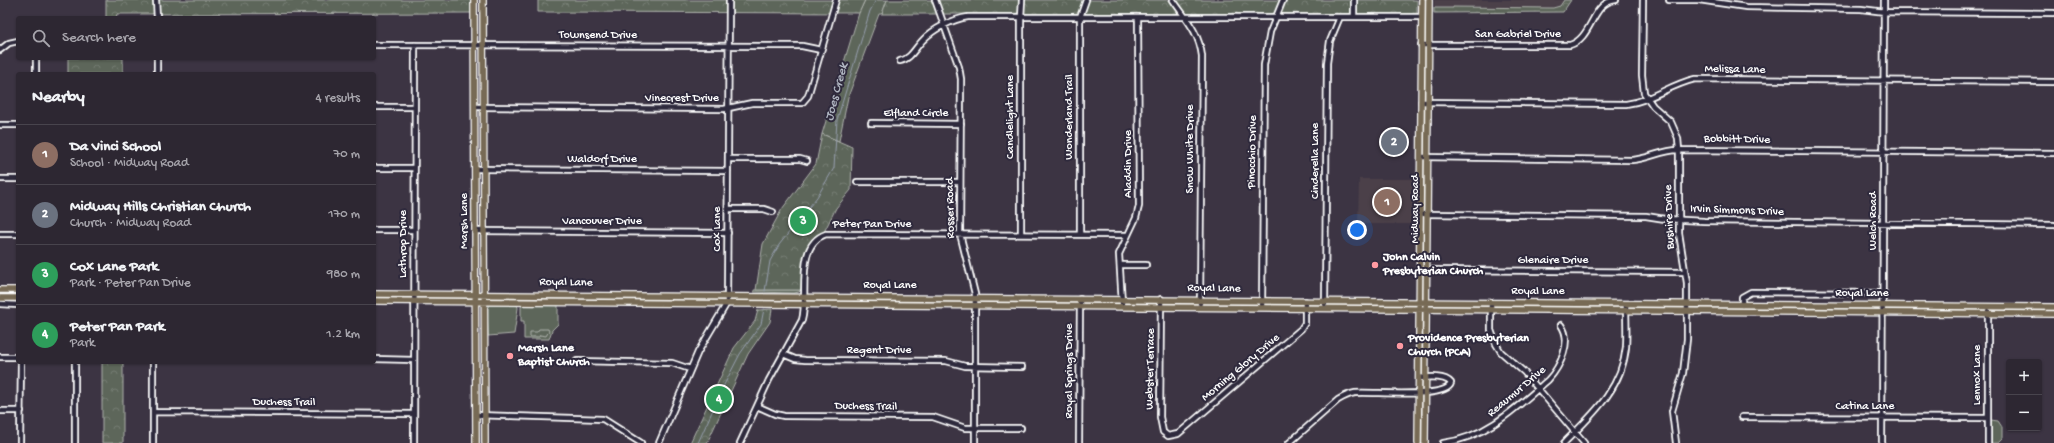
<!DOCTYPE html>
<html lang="en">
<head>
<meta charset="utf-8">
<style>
  :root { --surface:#2d2732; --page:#352f3a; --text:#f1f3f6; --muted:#a7a5ac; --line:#48444d; --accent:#ff9aa2 }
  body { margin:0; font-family:"Gochi Hand",sans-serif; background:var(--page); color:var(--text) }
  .controls { position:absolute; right:12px; bottom:12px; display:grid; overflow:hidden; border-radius:4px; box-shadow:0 1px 3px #0004 }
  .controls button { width:36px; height:36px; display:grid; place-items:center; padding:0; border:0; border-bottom:1px solid var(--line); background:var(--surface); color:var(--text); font:20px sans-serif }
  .you { position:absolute; left:1357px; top:230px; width:14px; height:14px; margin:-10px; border:3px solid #fff; border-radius:50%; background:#1a73e8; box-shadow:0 0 0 6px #1a73e833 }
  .badge { display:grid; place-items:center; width:26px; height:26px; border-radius:50%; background:var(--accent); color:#fff; font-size:13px; font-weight:700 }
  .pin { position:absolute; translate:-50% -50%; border:2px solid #fff; box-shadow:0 1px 4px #0006 }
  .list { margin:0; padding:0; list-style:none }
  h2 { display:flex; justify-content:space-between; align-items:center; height:52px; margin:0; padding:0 16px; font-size:17px }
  h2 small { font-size:13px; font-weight:400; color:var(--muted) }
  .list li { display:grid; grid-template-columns:26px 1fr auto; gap:12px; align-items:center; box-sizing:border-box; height:60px; padding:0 16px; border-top:1px solid var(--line) }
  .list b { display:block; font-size:15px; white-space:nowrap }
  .list p { margin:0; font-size:13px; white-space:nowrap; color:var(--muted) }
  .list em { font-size:13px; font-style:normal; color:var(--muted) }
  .icon { flex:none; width:22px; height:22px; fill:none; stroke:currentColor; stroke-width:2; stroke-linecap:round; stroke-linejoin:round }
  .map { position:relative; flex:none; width:2054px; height:443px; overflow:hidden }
  .search { position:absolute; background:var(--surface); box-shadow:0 1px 3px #0004; left:16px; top:16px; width:360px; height:44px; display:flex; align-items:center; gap:10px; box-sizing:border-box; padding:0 14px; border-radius:4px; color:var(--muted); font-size:15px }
  .panel { position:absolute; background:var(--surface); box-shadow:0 1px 3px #0004; left:16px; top:72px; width:360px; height:292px; border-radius:4px }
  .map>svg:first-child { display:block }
</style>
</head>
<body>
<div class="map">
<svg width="2054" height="443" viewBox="0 0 2054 443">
  <defs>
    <pattern id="park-crowns" width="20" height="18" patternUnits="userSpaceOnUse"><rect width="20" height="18" fill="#5d665a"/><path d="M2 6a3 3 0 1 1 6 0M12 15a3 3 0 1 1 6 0" fill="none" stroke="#757d73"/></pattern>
  </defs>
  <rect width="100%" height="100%" fill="#3c3443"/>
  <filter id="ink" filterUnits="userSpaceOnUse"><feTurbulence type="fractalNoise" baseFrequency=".025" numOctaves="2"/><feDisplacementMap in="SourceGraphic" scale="8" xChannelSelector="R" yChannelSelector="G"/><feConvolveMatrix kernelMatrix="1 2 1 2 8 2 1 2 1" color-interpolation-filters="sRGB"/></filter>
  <g filter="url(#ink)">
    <path fill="#4b414a" d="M1434,0h130l-4,6 -7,2 -100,-1v1h-19z
      M1359,179h56v45h-57z"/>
    <path fill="#5d665a" stroke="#aeb2ac" d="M865,0h22l-5,14h-3l-31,83 -9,44 -17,-7 37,-121z
      M754,290h47l-2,2 -5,1 -40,-1z
      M517,304l1,4 -4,26 -26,2 -1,-30 2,-1z
      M523,304l35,1v19l-6,6 -3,9h-25v-18h-3v-14z
      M1991,420l7,1 4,6v12l-4,4h-9v-22z"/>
    <path fill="url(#park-crowns)" stroke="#aeb2ac" d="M106,0h366v13l-355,1 -1,4h-10z
      M538,0h327l-6,13 -321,-1z
      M887,0h530v14h-535z
      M1564,0h7l-8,12h-2l-127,1v-5h19v-1l100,1 7,-2z
      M68,58h55v16h-55z
      M822,134l30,13 -1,43 -15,18 -12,24c-23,5 -22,40 -23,58h-45l7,-46 19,-35 34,-45z
      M772,309l-2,13 -22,32 -41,89h-17l44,-95 21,-27 3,-11z
      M539,329h9l1,2 -3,5 -6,-1 -1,2h-9v-5h7z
      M102,362h21v81h-21z"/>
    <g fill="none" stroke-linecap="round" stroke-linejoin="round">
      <path stroke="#979faf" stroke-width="1" d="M765,291l5,-30 9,-16 38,-48 17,-29 3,-48 33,-109 6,-11
        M698,443l26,-58 16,-31 21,-30 3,-15"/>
      <defs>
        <path id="minor" d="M156,0l1,18
          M935,0l24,67 2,12 -1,155 15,60v149
          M1173,0c13,19 26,32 29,56l-2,247
          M1643,0l-1,75 2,18 9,13 18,16 7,16 1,12v83l8,50v56l-4,34 -11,38 4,32
          M1669,0h30l47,7 115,2 24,3 169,1
          M1354,17v-17
          M374,45l428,1 19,4
          M1421,45h149c23,-7 21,-43 46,-45
          M0,50l9,-7 9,-2
          M900,61c11,-2 15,-13 23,-21 10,-11 30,-21 45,-23h453
          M36,74v-16
          M157,74v-16
          M1421,102l205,2c25,-3 43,-19 69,-25l359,3
          M374,107h40
          M476,107l248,2 28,-6h50l6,-7 28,-96
          M871,123l90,1
          M0,125h18
          M1421,157l211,3c16,-1 30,-10 47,-10l375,3
          M728,159h72l7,2
          M374,168h40
          M476,169l252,2
          M0,179h18
          M857,182h103
          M728,209h36l9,3
          M1424,214l222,2 19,3 39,2 350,4
          M374,230h40
          M476,231l252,2
          M0,234h18
          M1021,234v-217l1,-17
          M1080,234v-217l6,-17
          M1120,265h26
          M1424,270l261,2
          M1161,299l-1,118 3,15 5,4 10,-2 123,-105 4,-6v-22
          M1122,303l-3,-49 17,-36 3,-12 -1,-189
          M1491,303v27l5,14 5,8 23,20 60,71
          M0,304l18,1
          M1325,304l2,-241 3,-22 10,-24
          M1742,305v-8l9,-5 133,1
          M1262,307l2,-242 6,-33 13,-32
          M783,354l12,5 10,1 141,1 19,5 57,1
          M0,357h18
          M374,359l40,1
          M577,361l95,2 18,6
          M757,406l18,8 9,2 149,1 32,11h56
          M0,411h21
          M153,412l261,2
          M476,415l127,4 38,24
          M1742,417l246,1
          M20,443l1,-81
          M75,443v-81
          M153,443v-81
          M414,443l1,-398
          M659,443l39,-91 29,-49 2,-303
          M740,443l29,-63 33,-60c7,-24 -8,-75 24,-86l301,1
          M1079,443l1,-144
          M1289,443l49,-43c5,-3 11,-6 17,-7 15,-2 92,7 96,-10 -6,-8 -23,-6 -32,-5
          M1443,443c43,-5 74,-36 105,-63 12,-13 25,-39 13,-55
          M1564,443c28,-28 58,-54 62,-96 1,-14 0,-29 0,-43
          M1882,443l2,-443
          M1988,443v-132"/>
        <path id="major" d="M474,0l2,443
          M483,0l2,443
          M0,290h18
          M374,294l1680,13
          M0,298h18
          M374,301l1680,13
          M1418,443l4,-443
          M1425,443l4,-443"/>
      </defs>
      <use href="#minor" stroke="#fff" stroke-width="8"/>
      <use href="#major" stroke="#fff" stroke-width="8"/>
      <use href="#minor" stroke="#2f2a3d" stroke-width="4.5"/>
      <use href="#major" stroke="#776a54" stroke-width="5.5"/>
    </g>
  </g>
  <g fill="#ff9aa2" stroke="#2f2a3d" stroke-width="1.5">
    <circle cx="1375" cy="265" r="4"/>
    <circle cx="1400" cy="346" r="4"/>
    <circle cx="510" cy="356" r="4"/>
  </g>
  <g text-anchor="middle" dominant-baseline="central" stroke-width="4" stroke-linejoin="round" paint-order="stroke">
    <g font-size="12" fill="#fff" stroke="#2f2a3d">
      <text x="1518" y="35">San Gabriel Drive</text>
      <text x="598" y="36">Townsend Drive</text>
      <text transform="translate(1735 70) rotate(1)">Melissa Lane</text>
      <text x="682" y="99">Vinecrest Drive</text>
      <text x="916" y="114">Elfland Circle</text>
      <text transform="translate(1011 117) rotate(-90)">Candlelight Lane</text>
      <text transform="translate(1070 117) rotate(-90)">Wonderland Trail</text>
      <text transform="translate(1737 140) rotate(1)">Bobbitt Drive</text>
      <text transform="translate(1191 149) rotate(-90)">Snow White Drive</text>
      <text transform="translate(1253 152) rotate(-89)">Pinocchio Drive</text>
      <text x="602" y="160">Waldorf Drive</text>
      <text transform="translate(1316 161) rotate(-90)">Cinderella Lane</text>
      <text transform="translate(1129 164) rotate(-90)">Aladdin Drive</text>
      <text transform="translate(951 208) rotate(-91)">Rosser Road</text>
      <text transform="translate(1416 209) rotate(-90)">Midway Road</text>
      <text transform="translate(1737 211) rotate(2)">Irvin Simmons Drive</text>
      <text transform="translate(1670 217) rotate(-92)">Bushire Drive</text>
      <text transform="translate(465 221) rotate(-90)">Marsh Lane</text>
      <text transform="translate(1874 221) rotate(-90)">Welch Road</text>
      <text x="602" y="222">Vancouver Drive</text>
      <text x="872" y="225">Peter Pan Drive</text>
      <text transform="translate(718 229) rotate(-90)">Cox Lane</text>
      <text transform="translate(404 244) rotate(-90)">Lathrop Drive</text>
      <text x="1553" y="261">Glenaire Drive</text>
      <text transform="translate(566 283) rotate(1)">Royal Lane</text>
      <text x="890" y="286">Royal Lane</text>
      <text transform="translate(1214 289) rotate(1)">Royal Lane</text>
      <text x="1538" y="292">Royal Lane</text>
      <text x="1862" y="294">Royal Lane</text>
      <text x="879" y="351">Regent Drive</text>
      <text transform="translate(1241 368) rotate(-40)">Morning Glory Drive</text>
      <text transform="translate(1151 369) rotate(-89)">Webster Terrace</text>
      <text transform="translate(1070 371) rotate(-90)">Royal Springs Drive</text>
      <text transform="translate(1978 375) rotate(-90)">Lennox Lane</text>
      <text transform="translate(1517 392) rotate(-40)">Reaumur Drive</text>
      <text x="284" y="403">Duchess Trail</text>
      <text transform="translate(866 407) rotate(1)">Duchess Trail</text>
      <text x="1865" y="407">Catina Lane</text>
    </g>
    <g font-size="12" font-weight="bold" fill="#fff" stroke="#2f2a3d" text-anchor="start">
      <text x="1383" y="258">John Calvin<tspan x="1383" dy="14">Presbyterian Church</tspan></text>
      <text x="1408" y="339">Providence Presbyterian<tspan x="1408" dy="14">Church (PCA)</tspan></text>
      <text x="518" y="349">Marsh Lane<tspan x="518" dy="14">Baptist Church</tspan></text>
    </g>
    <g font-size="13" font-style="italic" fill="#b1b7c3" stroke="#2f2a3d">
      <text transform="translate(837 92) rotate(-75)">Joes Creek</text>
    </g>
  </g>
</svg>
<div class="controls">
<button>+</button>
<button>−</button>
</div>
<div class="you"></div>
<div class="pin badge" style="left:1387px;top:202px;background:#8d6e63">1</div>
<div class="pin badge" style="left:1394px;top:142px;background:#6b7280">2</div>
<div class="pin badge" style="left:803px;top:221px;background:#2e9e5b">3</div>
<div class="pin badge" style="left:719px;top:399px;background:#2e9e5b">4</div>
<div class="search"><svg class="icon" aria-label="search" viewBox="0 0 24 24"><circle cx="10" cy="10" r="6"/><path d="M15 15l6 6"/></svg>Search here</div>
<section class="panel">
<h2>Nearby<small>4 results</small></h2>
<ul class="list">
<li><span class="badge" style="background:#8d6e63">1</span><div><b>Da Vinci School</b><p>School · Midway Road</p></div><em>70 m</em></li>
<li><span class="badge" style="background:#6b7280">2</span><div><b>Midway Hills Christian Church</b><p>Church · Midway Road</p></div><em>170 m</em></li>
<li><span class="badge" style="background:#2e9e5b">3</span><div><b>Cox Lane Park</b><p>Park · Peter Pan Drive</p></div><em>980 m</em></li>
<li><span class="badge" style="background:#2e9e5b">4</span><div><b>Peter Pan Park</b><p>Park</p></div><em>1.2 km</em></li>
</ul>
</section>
</div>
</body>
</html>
